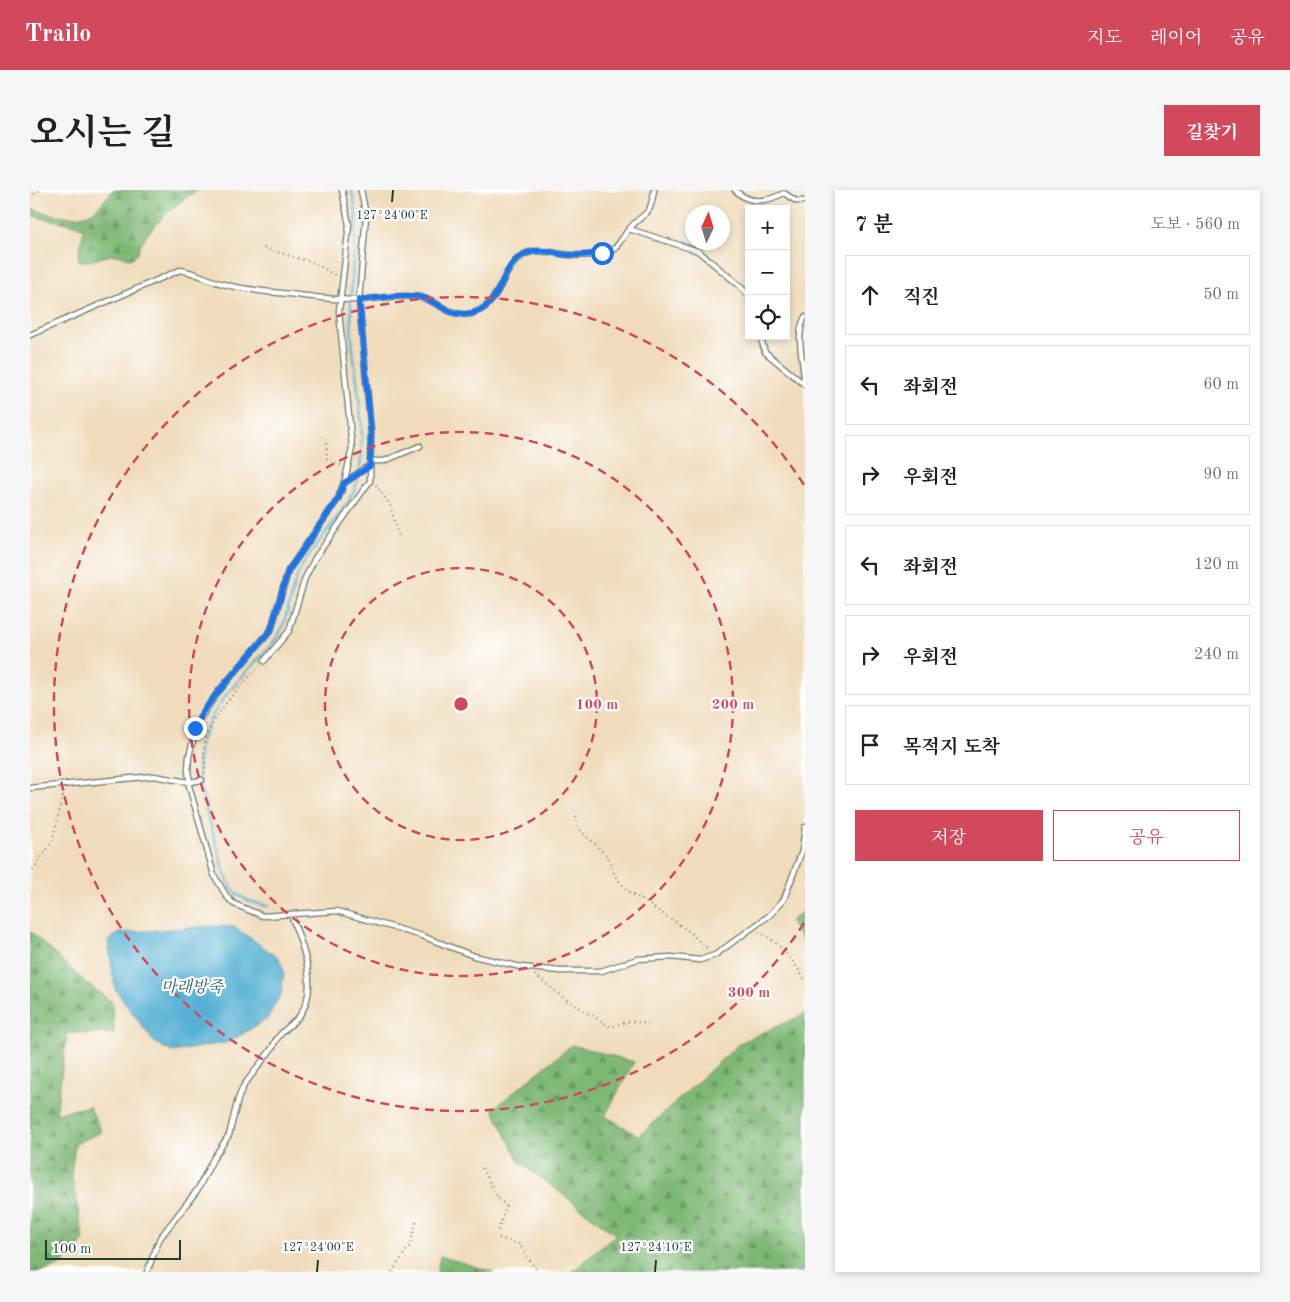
<!DOCTYPE html>
<html lang="ko">
<head>
<meta charset="utf-8">
<style>
  :root { --surface:#fff; --page:#f6f6f6; --text:#202124; --muted:#757577; --line:#e0e0e0; --accent:#d1495b }
  body { margin:0; font-family:"Old Standard TT","Noto Serif KR",serif; background:var(--page); color:var(--text) }
  .controls { position:absolute; right:15px; top:15px; display:grid; overflow:hidden; border-radius:0px; box-shadow:0 2px 8px #0003 }
  .controls button { width:45px; height:45px; display:grid; place-items:center; padding:0; border:0; border-bottom:1px solid var(--line); background:var(--surface); color:var(--text); font:25px sans-serif }
  .compass { position:absolute; left:655px; top:15px; width:45px; height:45px; border-radius:50%; background:var(--surface); box-shadow:0 2px 8px #0003; rotate:4deg }
  .scale { position:absolute; left:15px; bottom:12px; width:136px; box-sizing:border-box; padding-left:5px; border:2px solid #1f3d34; border-top:0; font-size:14px; line-height:18px; white-space:nowrap; color:#1f3d34; -webkit-text-stroke:4px #fff; paint-order:stroke }
  .stop { position:absolute; width:15px; height:15px; margin:-11px; border:4px solid #1a73e8; border-radius:50%; background:#fff }
  .stop.end { background:#1a73e8; border-color:#fff; box-shadow:0 1px 5px #0008 }
  .list { margin:0; padding:0; list-style:none }
  h2 { display:flex; justify-content:space-between; align-items:center; height:65px; margin:0; padding:0 20px; font-size:21px }
  h2 small { font-size:16px; font-weight:400; color:var(--muted) }
  .list li { display:grid; grid-template-columns:32px 1fr auto; gap:15px; align-items:center; box-sizing:border-box; height:80px; margin:0 10px 10px; padding:0 10px; border:1px solid var(--line); border-radius:0px }
  .list b { display:block; font-size:19px; white-space:nowrap }
  .list em { font-size:16px; font-style:normal; color:var(--muted) }
  .actions { display:flex; gap:10px; padding:15px 20px }
  .actions a { flex:1; padding:11px 0; border:1px solid var(--accent); border-radius:0px; text-align:center; font-size:18px; color:var(--accent) }
  .actions .main { background:var(--accent); color:#fff }
  .icon { flex:none; width:28px; height:28px; fill:none; stroke:currentColor; stroke-width:2; stroke-linecap:round; stroke-linejoin:round }
  .map { position:relative; flex:none; width:775px; height:1082px; overflow:hidden; border-radius:0px }
  header { display:flex; align-items:center; gap:30px; box-sizing:border-box; height:70px; padding:0 25px; background:var(--accent); color:#fff }
  header strong { font-size:24px }
  nav { display:flex; gap:28px; margin-inline-start:auto; font-size:18px }
  .intro { display:flex; align-items:center; justify-content:space-between; box-sizing:border-box; height:120px; padding:0 30px }
  h1 { margin:0; font-size:35px }
  .button { padding:12px 22px; border-radius:0px; background:var(--accent); color:#fff; font-size:18px; font-weight:700 }
  main { display:flex; gap:30px; padding:0 30px }
  aside { flex:1; background:var(--surface); border-radius:0px; box-shadow:0 2px 8px #0003 }
  .map>svg:first-child { display:block }
</style>
</head>
<body>
<header>
<strong>Trailo</strong>
<nav><a>지도</a><a>레이어</a><a>공유</a></nav>
</header>
<div class="intro"><h1>오시는 길</h1><a class="button">길찾기</a></div>
<main>
<div class="map">
<svg width="775" height="1082" viewBox="0 0 775 1082">
  <defs>
    <pattern id="forest-firs" width="22" height="20" patternUnits="userSpaceOnUse" patternTransform="scale(1.25)"><rect width="22" height="20" fill="#7eb875"/><path d="M5 1l3.5 6h-7zM16 11l3.5 6h-7z" fill="#679761"/></pattern>
  </defs>
  <rect width="100%" height="100%" fill="#fff"/>
  <filter id="ink" filterUnits="userSpaceOnUse"><feTurbulence type="fractalNoise" baseFrequency=".02" numOctaves="2"/><feDisplacementMap in="SourceGraphic" scale="10" xChannelSelector="R" yChannelSelector="G"/><feConvolveMatrix kernelMatrix="1 2 1 2 8 2 1 2 1" color-interpolation-filters="sRGB"/></filter>
  <filter id="wash" filterUnits="userSpaceOnUse"><feTurbulence type="fractalNoise" baseFrequency=".0096" numOctaves="4" result="noise"/><feDisplacementMap in="SourceGraphic" scale="20" xChannelSelector="R" yChannelSelector="G"/><feGaussianBlur stdDeviation="1.12" result="paint"/><feColorMatrix in="noise" values="0 0 0 0 0 0 0 0 0 0 0 0 0 0 0 0 0 1.4 0 .05"/><feComposite in="paint" operator="in"/></filter>
  <g filter="url(#wash)">
    <rect width="100%" height="100%" fill="#f0dcbb"/>
    <path fill="url(#forest-firs)" stroke="#4e7a54" d="M83,0h87c-15,3 -65,50 -62,64l-8,5c-23,-11 -32,5 -51,2 -2,-10 5,-22 4,-32 -11,-8 -37,-8 -53,-14v-7c17,6 49,15 65,2 6,-6 13,-13 18,-20z
      M775,720v35l-15,-24z
      M0,741l56,52 26,19 2,32 -47,-1 -11,81 33,-8 13,26 -27,12 -4,31 13,65c-17,20 -25,32 -54,32z
      M775,824v258h-233l44,-37 -96,-73 -27,-53 79,-64 62,17 -29,54 34,20 101,-93z
      M410,1066l53,16h-56z"/>
    <path fill="#56b1d4" stroke="#3a7784" d="M183,736l21,1 45,31 5,14 -3,22 -14,25 -38,23 -57,10 -18,-10 -39,-53 -7,-48 11,-8z"/>
    <g fill="none" stroke-linecap="round" stroke-linejoin="round">
      <path stroke="#56b1d4" stroke-width="2.5" d="M240,716c-39,-5 -42,-20 -52,-56 -22,-75 -37,-104 20,-169 12,-15 29,-28 40,-45 13,-23 12,-53 27,-75 13,-20 45,-56 51,-76 16,-55 -5,-112 -5,-168 0,-17 0,-35 2,-52 2,-26 7,-49 -2,-75"/>
    </g>
  </g>
  <g filter="url(#ink)">
    <g fill="none" stroke-linecap="round" stroke-linejoin="round">
      <defs>
        <path id="lane" d="M312,0l7,35 -10,86 13,137 -7,32 -7,19 -50,72 -17,59 -53,62 -20,29 -9,35 -1,15 2,11h-2l26,93 13,22 7,7 29,12 74,-5 85,25 52,20 47,11 39,4h41l37,-12 33,-2 29,3 15,-5 55,-40 14,-16 18,-48 3,-24
          M705,0c14,15 32,12 49,3l12,8h9
          M599,39l69,22 42,35 9,10
          M0,145l150,-65c15,2 28,10 43,14 21,6 45,8 67,10 22,3 45,6 68,6 20,-1 40,-6 60,-3 18,2 32,21 52,17 35,-7 29,-54 61,-62 15,-3 27,3 41,3 10,1 24,0 34,-2 10,-1 17,-17 23,-24 16,-19 21,-10 25,-39
          M730,146l5,16 40,33
          M774,194c1,-21 -10,-48 1,-67
          M340,271h14l36,-15
          M314,293l26,-18
          M234,471l25,-30 16,-53 10,-20 55,-77 1,-48 -12,-133 7,-84 -5,-26
          M160,592l12,-2
          M0,598l124,-12 34,6
          M117,1082l13,-34 38,-49 15,-30 16,-24 9,-36 6,-14 29,-38c3,-13 19,-21 27,-32 20,-29 2,-70 -9,-100"/>
      </defs>
      <use href="#lane" stroke="#687563" stroke-width="7"/>
      <path stroke="#687563" stroke-width="2" stroke-dasharray="1 4" stroke-linecap="butt" d="M0,7l10,-7
        M234,58l50,15 24,14
        M296,248l1,21 14,6
        M346,295l14,20 9,32
        M174,583c3,-9 -2,-21 1,-31 9,-30 33,-53 54,-76
        M546,626l1,9 3,5 28,27 7,19 12,14 60,40 22,20
        M0,684l22,-32 12,-52
        M729,742c19,9 35,29 46,48
        M505,785l30,24 46,28 20,-6 17,3
        M452,978l16,30 8,8 -9,28
        M469,1048l20,6 19,28
        M362,1082l18,-27 7,-26"/>
      <use href="#lane" stroke="#fff" stroke-width="4.5"/>
    </g>
  </g>
  <g fill="none" stroke-linecap="round" stroke-linejoin="round" filter="url(#ink)">
    <path stroke="#1a73e8" stroke-width="6" d="M165,538l7,-15 16,-21 53,-62 17,-59 50,-72 6,-16 26,-17 1,-33 -12,-133c20,-2 42,-6 61,-3 18,3 29,22 53,16 31,-8 26,-49 54,-60 16,-6 29,2 45,2 10,1 20,-1 30,-2"/>
  </g>
  <path fill="none" stroke="#1f3d34" stroke-width="2" d="M362,12l1,-12M287,1082l1,-12M625,1082l1,-12"/>
  <g fill="none" stroke="#d1495b" stroke-width="2.5" stroke-dasharray="9 6">
    <circle cx="431" cy="514" r="136"/>
    <circle cx="431" cy="514" r="272"/>
    <path d="M774 733A407 407 0 1 1 774 295"/>
  </g>
  <g text-anchor="middle" dominant-baseline="central" stroke-width="4.5" stroke-linejoin="round" paint-order="stroke">
    <g font-size="16" font-style="italic" fill="#306064" stroke="#fff">
      <text x="162" y="798">마래방죽</text>
    </g>
  </g>
  <g font-size="12" text-anchor="middle" fill="#1f3d34" stroke="#fff" stroke-width="4.5" stroke-linejoin="round" paint-order="stroke">
    <text x="362" y="29">127°24'00"E</text>
    <text x="288" y="1061">127°24'00"E</text>
    <text x="626" y="1061">127°24'10"E</text>
  </g>
  <circle cx="431" cy="514" r="8" fill="#d1495b" stroke="#fff" stroke-width="2.5"/>
  <g font-size="15" text-anchor="middle" font-weight="bold" fill="#d1495b" stroke="#fff" stroke-width="4.5" stroke-linejoin="round" paint-order="stroke">
    <text x="567" y="519">100 m</text>
    <text x="703" y="519">200 m</text>
    <text x="719" y="807">300 m</text>
  </g>
</svg>
<div class="controls">
<button>+</button>
<button>−</button>
<button><svg class="icon" aria-label="locate" viewBox="0 0 24 24"><circle cx="12" cy="12" r="6"/><path d="M12 2v4M12 18v4M2 12h4M18 12h4"/></svg></button>
</div>
<svg class="compass" viewBox="-18 -18 36 36"><path d="M0-13l5 13h-10z" fill="#e53935"/><path d="M0 13l5-13h-10z" fill="#757577"/></svg>
<div class="scale">100 m</div>
<div class="stop" style="left:572px;top:63px"></div>
<div class="stop end" style="left:165px;top:538px"></div>
</div>
<aside>
<h2>7 분<small>도보 · 560 m</small></h2>
<ul class="list">
<li><svg class="icon" aria-label="ahead" viewBox="0 0 24 24"><path d="M12 20V5M6 11l6-6 6 6"/></svg><div><b>직진</b></div><em>50 m</em></li>
<li><svg class="icon" aria-label="left" viewBox="0 0 24 24"><path d="M17 20v-9H6M10 6l-5 5 5 5"/></svg><div><b>좌회전</b></div><em>60 m</em></li>
<li><svg class="icon" aria-label="right" viewBox="0 0 24 24"><path d="M7 20v-9h11M14 6l5 5-5 5"/></svg><div><b>우회전</b></div><em>90 m</em></li>
<li><svg class="icon" aria-label="left" viewBox="0 0 24 24"><path d="M17 20v-9H6M10 6l-5 5 5 5"/></svg><div><b>좌회전</b></div><em>120 m</em></li>
<li><svg class="icon" aria-label="right" viewBox="0 0 24 24"><path d="M7 20v-9h11M14 6l5 5-5 5"/></svg><div><b>우회전</b></div><em>240 m</em></li>
<li><svg class="icon" aria-label="arrive" viewBox="0 0 24 24"><path d="M6 21V4h12l-3 4 3 4H6"/></svg><div><b>목적지 도착</b></div></li>
</ul>
<div class="actions"><a class="main">저장</a><a>공유</a></div>
</aside>
</main>
</body>
</html>
